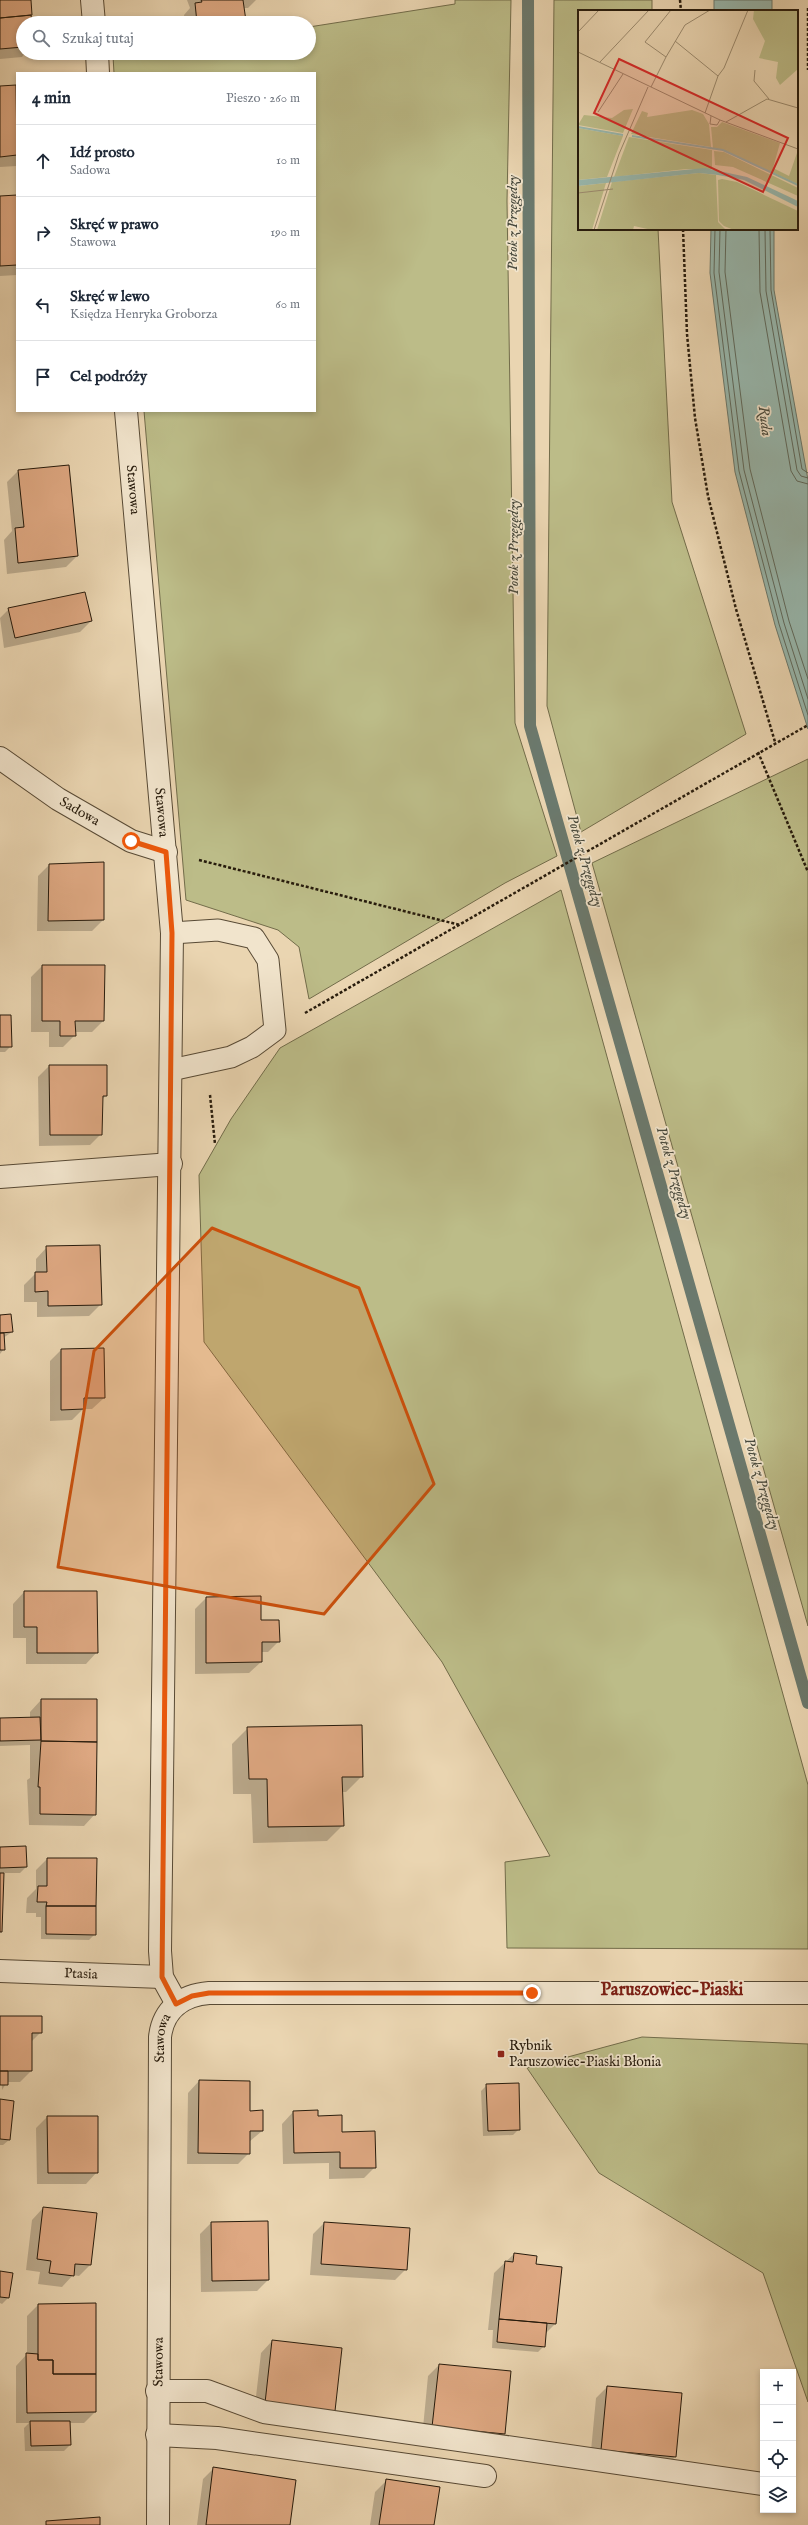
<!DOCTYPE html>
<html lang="pl">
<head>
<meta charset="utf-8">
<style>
  :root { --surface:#fff; --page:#f6f6f7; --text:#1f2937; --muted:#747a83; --line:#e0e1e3 }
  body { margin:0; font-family:"IM FELL English",serif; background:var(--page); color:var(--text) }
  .controls { position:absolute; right:12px; bottom:12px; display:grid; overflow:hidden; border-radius:0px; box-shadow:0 2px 6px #0003 }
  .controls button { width:36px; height:36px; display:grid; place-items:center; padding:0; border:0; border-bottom:1px solid var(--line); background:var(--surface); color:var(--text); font:20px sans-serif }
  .stop { position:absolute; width:12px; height:12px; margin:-9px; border:3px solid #ea580c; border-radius:50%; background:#fff }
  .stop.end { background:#ea580c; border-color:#fff; box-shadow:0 1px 4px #0008 }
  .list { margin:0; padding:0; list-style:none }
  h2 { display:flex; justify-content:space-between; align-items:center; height:52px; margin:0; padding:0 16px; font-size:17px }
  h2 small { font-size:13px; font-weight:400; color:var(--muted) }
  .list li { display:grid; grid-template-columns:26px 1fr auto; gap:12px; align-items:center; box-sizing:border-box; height:72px; padding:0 16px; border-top:1px solid var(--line) }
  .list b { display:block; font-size:15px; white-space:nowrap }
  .list p { margin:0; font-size:13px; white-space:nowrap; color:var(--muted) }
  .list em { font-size:13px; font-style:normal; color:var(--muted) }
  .icon { flex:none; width:22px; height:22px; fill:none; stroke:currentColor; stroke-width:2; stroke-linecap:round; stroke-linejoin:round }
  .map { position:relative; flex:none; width:808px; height:2525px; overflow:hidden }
  .search { position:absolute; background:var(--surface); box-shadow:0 2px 6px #0003; left:16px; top:16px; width:300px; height:44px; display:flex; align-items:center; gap:10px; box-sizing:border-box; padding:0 14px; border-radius:22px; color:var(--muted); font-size:15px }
  .panel { position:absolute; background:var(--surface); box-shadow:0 2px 6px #0003; left:16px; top:72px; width:300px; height:340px; border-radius:0px }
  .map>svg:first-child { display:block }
</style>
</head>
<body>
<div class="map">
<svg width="808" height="2525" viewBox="0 0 808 2525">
  <rect width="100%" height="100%" fill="#ead5b1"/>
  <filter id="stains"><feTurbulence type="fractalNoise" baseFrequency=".005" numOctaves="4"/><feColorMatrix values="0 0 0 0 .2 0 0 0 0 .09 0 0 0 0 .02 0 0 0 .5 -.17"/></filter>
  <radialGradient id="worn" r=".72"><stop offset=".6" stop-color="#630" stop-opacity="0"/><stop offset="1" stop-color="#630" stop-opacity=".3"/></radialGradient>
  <path fill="#bcbc88" stroke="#726c4a" d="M455,0h56l-4,201 8,522 42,133 -52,27 -196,116 -10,-52 -21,-17 -92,-30 -42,-489h171v-338h-201l-1,-17 22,-3h174v-26l146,-23z
    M554,0h98v11h-73v218h79l14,273 74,232 -165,98 -34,-126z
    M808,759v867l-216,-763z
    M561,890l247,895v164l-301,-1 -2,-86 45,-6 -108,-194 -238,-320 -5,-167 32,-56 49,-71z
    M642,2037l166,7v358l-45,-129 -164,-100 -72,-105z"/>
  <path fill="#98b8ae" stroke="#6b796d" d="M714,0h58v11h-58z
    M711,229h63v61l34,190v249l-33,-104 -40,-153 -25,-199z"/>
  <path fill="#0003" d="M0,0h29l2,23h-8v30h2l-3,4 -22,2z
    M187,0h69l-8,8h-5l2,13 -3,2h-57l-1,-8 6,-7z
    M15,86l2,80 -17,1v-80z
    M17,196v79l-17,1v-79z
    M18,471l59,85 -11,11 -59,7 -3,-34 8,-9 -5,-49z
    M9,609l82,12 -11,11 -76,16 -4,-30z
    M49,865l54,55 -11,11h-55l1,-55z
    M42,966h62l-1,55 -11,11h-17v3l-12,12h-14v-15h-18v-55z
    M0,1016l11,30 -6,6h-5z
    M49,1066l57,30 -4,3 -1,35 -11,11 -51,1 -1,-69z
    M47,1247l54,57 -12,12 -52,1v-15h-13v-17l12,-12v-14z
    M0,1316l12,16 -9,6 1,11 -4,5z
    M61,1350l43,48 -12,11h-9l-11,11 -22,1v-60z
    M24,1592h72l1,60 -11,12h-60v-26h-13v-34z
    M260,1597v24l19,20 -11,11h-7v10l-12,11 -54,1v-65l11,-11z
    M41,1700l54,114 -11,12 -55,-1 -2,-45 3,-2v-33l-30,1v-27l30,-1v-6z
    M248,1728l114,48 -16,16h-4l1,33 -16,16 -74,2 -2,-49h-18l-1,-50z
    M0,1848l26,19 -6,6h-17l-3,59z
    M47,1859l48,75 -6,6 -48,-1v-22h-5v-4h-10l1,-15 9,-9v-19z
    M0,2017l41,15 -10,10v29l-11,11h-13l-5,8z
    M199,2081l50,31 13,-1v20l-13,11v11l-11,11h-51l1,-71z
    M487,2085l32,44 -6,6 -30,1 -2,-45z
    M0,2100l9,40 -6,5h-3z
    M293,2112l24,5 24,16 34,34 -11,11 -35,1v-16l-46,1 -1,-40z
    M47,2117l50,55 -11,12h-49l-1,-56z
    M43,2208l47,57 -11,11 -6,-1 -11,12 -24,-3 2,-12 -14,-2 6,-50z
    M267,2222l1,58 -11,11 -56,1 -1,-58 11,-11z
    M324,2223l82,46 -11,11 -85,-5 3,-41z
    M514,2254l21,11 20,59 -10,10 -1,12 -6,6 -46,-4 1,-18h-5l6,-57z
    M0,2272l11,2 -3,24 -6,6 -2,-1z
    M38,2305l57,107 -11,11h-15l1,22 -6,6h-39l-1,-23 5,-5h-13v-57l11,-12v-38z
    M272,2341l62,69 -11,11 -69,-7 7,-61z
    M439,2365l71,7 -6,62 -11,11 -71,-7 6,-62z
    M607,2387l68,70 -11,11 -74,-7 6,-63z
    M214,2468l75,57h-92l6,-46z
    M386,2481l47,44h-63l5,-33z"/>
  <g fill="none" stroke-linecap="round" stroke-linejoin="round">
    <path stroke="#606a5d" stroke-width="1" d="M715,229l-1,44 25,198 40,153 29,91
      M720,229l-1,43 25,198 40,153 24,76
      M726,229l-1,43 25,197 39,152 19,58
      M759,229l1,63 31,179 6,10 11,3
      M765,229l1,62 31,179 4,6 7,2
      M770,229l1,61 31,179 6,4"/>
    <path stroke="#6b796d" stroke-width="12" d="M528,0l2,726 278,977"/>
  </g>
  <path fill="#dea882" stroke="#271b0c" d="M0,0h31l1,15 -32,3z
    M201,0h42l3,21 -49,2 -2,-20 7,-1z
    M31,15l1,8h-9v24l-23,2v-31z
    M16,85l1,70 -17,2v-71z
    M17,195v70l-17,1v-70z
    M69,465l9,91 -60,7 -3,-35 9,-1 -6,-57z
    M85,592l7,29 -77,17 -7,-30z
    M104,862v58l-56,1 1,-57z
    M42,965h63l-1,56h-29l1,15h-16v-15h-18z
    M0,1015h11l1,32h-12z
    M49,1065h58v31h-4l-1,39h-52z
    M100,1245l2,60 -54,1v-15l-13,1v-20h12l-1,-26z
    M11,1314l2,18 -13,1v-18z
    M0,1333h4l1,17h-5z
    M104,1348l1,50h-21v11l-23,1v-61z
    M24,1591h73l1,62h-61v-26h-13z
    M261,1596v24h18l1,22h-18v20l-56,1v-66z
    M41,1699h56v43l-56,-1z
    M40,1717l1,23 -41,1v-23z
    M362,1725l1,52h-21l2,49 -76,1 -1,-48h-18l-2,-52z
    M41,1741l56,1 -1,73 -56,-1v-27h-2z
    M26,1846l1,21 -27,1v-21z
    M47,1858h50l-1,48h-50l1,-4h-10l1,-16h9z
    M0,1873h4l-2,59h-2z
    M46,1906h50v29l-50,-1z
    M0,2016h42v17h-10v38h-32z
    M0,2071h8v14h-8z
    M199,2080l51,1v30l13,-1v21h-13v23l-52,-1z
    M519,2083l1,47 -32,1 -2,-47z
    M0,2099l14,2 -4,39 -10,-1z
    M318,2110v6l24,-1v17l33,-1 1,37h-36v-16l-46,1 -1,-42z
    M47,2116h51v57h-50z
    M43,2207l54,6 -6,52 -16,-1 -1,12 -25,-3 2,-12 -14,-2z
    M268,2221l1,59 -57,1 -1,-59z
    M324,2222l86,6 -3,42 -86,-6z
    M514,2253l23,3 -1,8 26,3 -6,57 -57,-5 6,-58 8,1z
    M0,2271l13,2 -4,25 -9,-1z
    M96,2303v71h-43v-14h-15v-56z
    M499,2319l48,4 -2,24 -48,-5z
    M272,2340l70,8 -7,63 -70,-8z
    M26,2353l12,1v6h15v14h43v38l-69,1z
    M439,2364l72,7 -6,63 -73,-7z
    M607,2386l75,7 -6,64 -75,-7z
    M30,2421h40l1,24 -40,1z
    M213,2467l83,13 -6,45h-84z
    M386,2479l54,8 -6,38h-55z
    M100,2517v8h-54v-4z"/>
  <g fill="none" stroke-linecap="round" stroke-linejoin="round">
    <defs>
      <path id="service" d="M171,1070l60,-13 21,-10 23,-17 -7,-70 -14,-22 -36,-8 -46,3"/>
      <g id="minor">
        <path d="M92,0l2,23"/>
        <path d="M97,53l1,20"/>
        <path id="s1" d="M126,411l46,522 -12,1018 2,26 15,27"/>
        <path id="s2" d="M0,758l58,41 73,42 35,11"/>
        <path d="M0,1177l171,-13"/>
        <path id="s3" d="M0,1971l162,6"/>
        <path d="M157,2391h50l57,21 499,72"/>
        <path d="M157,2435l60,3 268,38"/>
        <path id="s4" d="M158,2525l2,-488c3,-27 22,-42 49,-44h599"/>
      </g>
    </defs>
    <use href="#service" stroke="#584a35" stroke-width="23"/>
    <use href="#minor" stroke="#584a35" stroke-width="24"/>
    <path stroke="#271b0c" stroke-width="2.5" stroke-dasharray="3 2" stroke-linecap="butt" d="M680,0l1,11
      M808,8v62
      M683,229l4,105 8,84 13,78 28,113 39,133
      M758,752l50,120
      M199,860l261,65
      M305,1013l503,-288
      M210,1095l5,49"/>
    <use href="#service" stroke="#f1e4cc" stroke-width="21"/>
    <use href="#minor" stroke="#f1e4cc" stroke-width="22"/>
  </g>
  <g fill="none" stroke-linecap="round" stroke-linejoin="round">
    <path stroke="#ea580c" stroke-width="5" d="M131,841l35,11 6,81 -10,1044 14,27 16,-8 17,-3h323"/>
  </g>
  <path fill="#cb500c" fill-opacity="0.2" stroke="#cb500c" stroke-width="3" stroke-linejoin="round" d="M212,1228l147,60 75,196 -110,130 -266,-47 36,-216z"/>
  <rect fill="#8f2418" stroke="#f1e4cc" stroke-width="1.5" x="497" y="2050" width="8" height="8" rx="2"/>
  <g text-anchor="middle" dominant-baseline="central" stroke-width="3.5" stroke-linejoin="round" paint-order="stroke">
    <g font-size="14" fill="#271b0c" stroke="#f1e4cc">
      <text stroke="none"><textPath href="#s1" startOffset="79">Stawowa</textPath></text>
      <text stroke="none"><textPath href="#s2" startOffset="96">Sadowa</textPath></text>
      <text stroke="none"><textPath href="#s1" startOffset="403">Stawowa</textPath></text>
      <text stroke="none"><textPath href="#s3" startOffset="81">Ptasia</textPath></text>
      <text stroke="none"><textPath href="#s4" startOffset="487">Stawowa</textPath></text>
      <text stroke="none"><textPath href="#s4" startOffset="163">Stawowa</textPath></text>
    </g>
    <g font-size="14" fill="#271b0c" stroke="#f1e4cc" text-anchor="start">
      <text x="509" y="2046">Rybnik<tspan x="509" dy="16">Paruszowiec-Piaski Błonia</tspan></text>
    </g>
    <g font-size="15" font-style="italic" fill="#494a3d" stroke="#f1e4cc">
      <text transform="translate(512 223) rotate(-90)">Potok z Przegędzy</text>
      <text transform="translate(765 421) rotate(83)">Ruda</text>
      <text transform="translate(513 547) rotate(-90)">Potok z Przegędzy</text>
      <text transform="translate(585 861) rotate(74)">Potok z Przegędzy</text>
      <text transform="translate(674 1173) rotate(74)">Potok z Przegędzy</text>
      <text transform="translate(762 1484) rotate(74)">Potok z Przegędzy</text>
    </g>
    <g font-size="18" font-weight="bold" fill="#7a1f14" stroke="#f1e4cc">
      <text x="672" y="1990">Paruszowiec-Piaski</text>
    </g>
  </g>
  <g transform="translate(578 10)">
    <rect width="220" height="220" fill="#ead5b1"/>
    <path d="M176,0h44v59l-18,16 -4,-7 2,-16 -19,-4 6,-17 -12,-22zM55,99l-10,24 -45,-8 6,-10 28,3 12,-8zM114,100l11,4 6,10 2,23 -80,-13 11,-23 6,2 -1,4zM144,112l58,21 -7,25 16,8 9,-26v34l-75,-34 -10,-2 -2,-21h6zM0,118l45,8 -16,41 -29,3zM51,127l83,13v19h-26l-72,8zM136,141l10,1 74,36v8l-65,-29 -18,-2zM121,163l17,2 2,47 8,8h-74l-18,-4 -1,4h-36l15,-48zM144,169l15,3 61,29v19h-64l-10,-4 -5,-5 -1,-41zM28,173l-14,47h-14v-44z" fill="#bcbc88"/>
    <path d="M127,158l42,9 51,24v6l-54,-27 -26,-5 -19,-2 -121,13v-6z" fill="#98b8ae"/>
    <path fill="none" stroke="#98b8ae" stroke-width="2" d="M0,117l45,8M54,126l91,14 75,35"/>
    <path fill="none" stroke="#9c8b6f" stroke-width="1" d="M0,22l21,-22M97,31l43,35M0,42l142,68 78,29M88,47l19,-32 25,-15M22,52l49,-52M177,60l-1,11 15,18M73,77l15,-30 -21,-15 26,-32M20,102l25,-38M127,103l13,-37 6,-8 24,-58M133,106l-1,8 7,1 3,-5M148,112l41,-23 31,9M0,183l35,-4M16,220l25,-76 29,-67"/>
    <path fill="#d62828" fill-opacity="0.15" stroke="#d62828" stroke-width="2" d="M41,49l169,79 -25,54 -169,-79z"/>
    <rect width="220" height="220" fill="none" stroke="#271b0c" stroke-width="2"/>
  </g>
  <rect width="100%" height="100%" filter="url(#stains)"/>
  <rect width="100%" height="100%" fill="url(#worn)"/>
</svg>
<div class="controls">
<button>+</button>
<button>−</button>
<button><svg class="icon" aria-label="locate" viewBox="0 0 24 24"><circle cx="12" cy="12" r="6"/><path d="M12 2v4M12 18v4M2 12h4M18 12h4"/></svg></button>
<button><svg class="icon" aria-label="layers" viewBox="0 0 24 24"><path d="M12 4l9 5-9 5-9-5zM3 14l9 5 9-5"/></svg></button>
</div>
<div class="stop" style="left:131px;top:841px"></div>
<div class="stop end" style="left:532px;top:1993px"></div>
<div class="search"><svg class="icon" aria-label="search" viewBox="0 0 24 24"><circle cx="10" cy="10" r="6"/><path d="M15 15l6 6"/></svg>Szukaj tutaj</div>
<section class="panel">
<h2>4 min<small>Pieszo · 260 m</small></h2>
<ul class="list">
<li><svg class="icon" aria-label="ahead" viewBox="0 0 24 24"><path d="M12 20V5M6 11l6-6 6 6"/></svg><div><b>Idź prosto</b><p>Sadowa</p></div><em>10 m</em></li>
<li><svg class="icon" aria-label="right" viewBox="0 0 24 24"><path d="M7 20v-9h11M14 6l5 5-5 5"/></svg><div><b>Skręć w prawo</b><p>Stawowa</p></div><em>190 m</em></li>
<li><svg class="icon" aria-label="left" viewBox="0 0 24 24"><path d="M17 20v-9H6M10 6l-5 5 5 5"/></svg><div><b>Skręć w lewo</b><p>Księdza Henryka Groborza</p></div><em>60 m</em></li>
<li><svg class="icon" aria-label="arrive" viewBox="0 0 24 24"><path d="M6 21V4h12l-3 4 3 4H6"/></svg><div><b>Cel podróży</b></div></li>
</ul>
</section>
</div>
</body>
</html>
